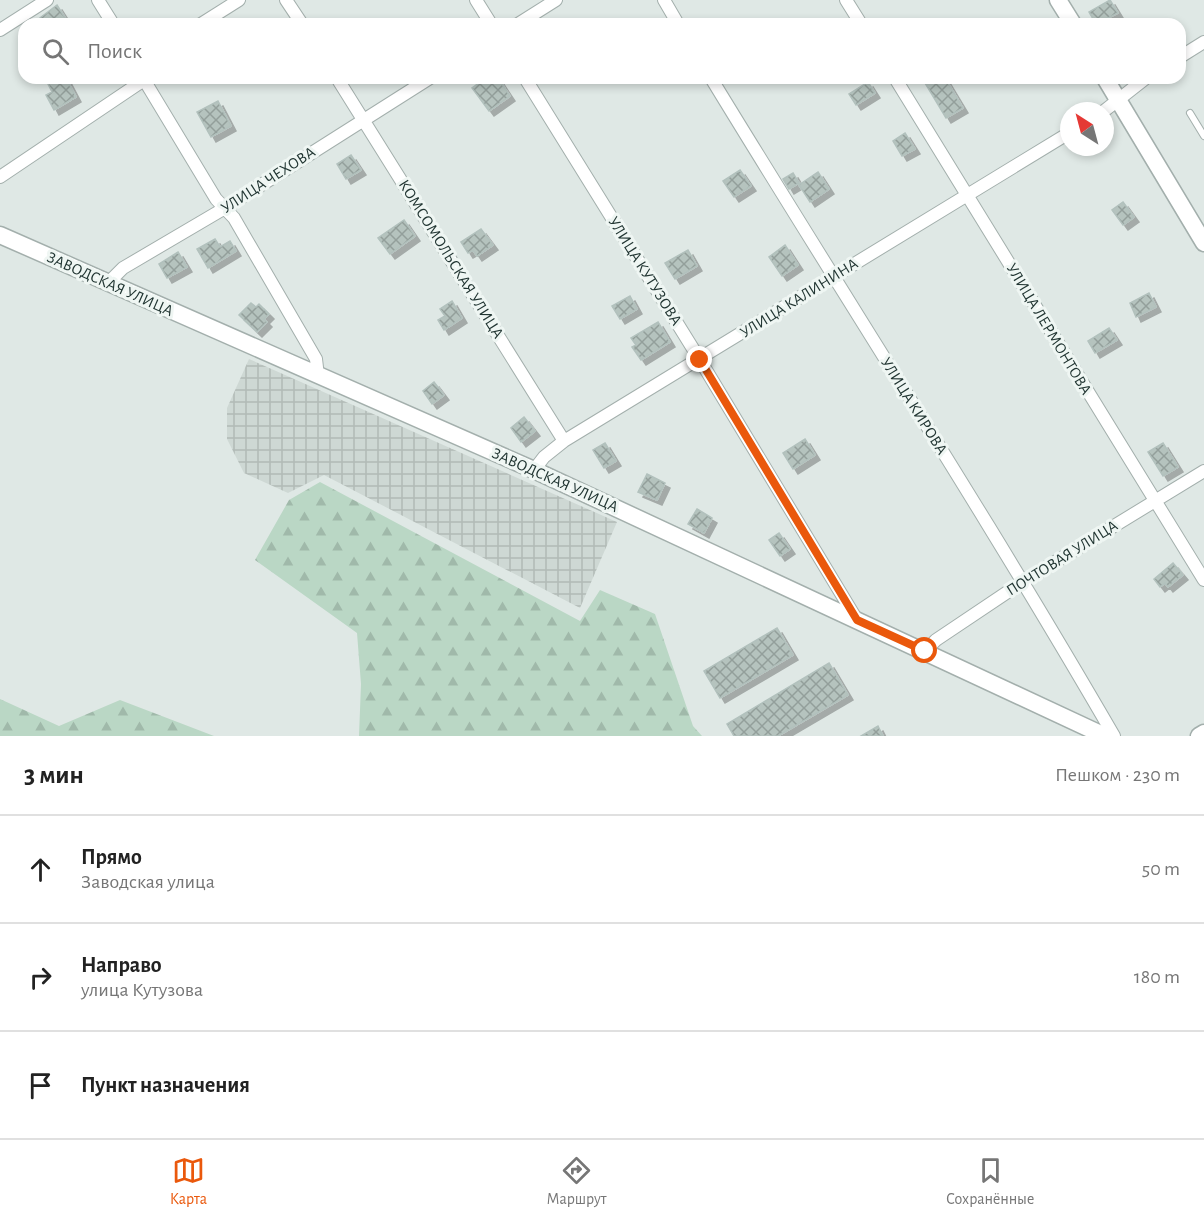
<!DOCTYPE html>
<html lang="ru">
<head>
<meta charset="utf-8">
<style>
  :root { --surface:#fff; --page:#f6f6f6; --text:#222; --muted:#767676; --line:#e0e0e0; --accent:#ea580c }
  body { margin:0; font-family:"Alegreya Sans",sans-serif; background:var(--page); color:var(--text) }
  .compass { position:absolute; left:1060px; top:102px; width:54px; height:54px; border-radius:50%; background:var(--surface); box-shadow:0 3px 9px #0003; rotate:324deg }
  .stop { position:absolute; width:18px; height:18px; margin:-14px; border:4px solid #ea580c; border-radius:50%; background:#fff }
  .stop.end { background:#ea580c; border-color:#fff; box-shadow:0 2px 6px #0008 }
  .list { margin:0; padding:0; list-style:none }
  h2 { display:flex; justify-content:space-between; align-items:center; height:78px; margin:0; padding:0 24px; font-size:26px }
  h2 small { font-size:20px; font-weight:400; color:var(--muted) }
  .list li { display:grid; grid-template-columns:39px 1fr auto; gap:18px; align-items:center; box-sizing:border-box; height:108px; padding:0 24px; border-top:2px solid var(--line) }
  .list b { display:block; font-size:22px; white-space:nowrap }
  .list p { margin:0; font-size:20px; white-space:nowrap; color:var(--muted) }
  .list em { font-size:20px; font-style:normal; color:var(--muted) }
  .icon { flex:none; width:33px; height:33px; fill:none; stroke:currentColor; stroke-width:2; stroke-linecap:round; stroke-linejoin:round }
  .map { position:relative; flex:none; width:1204px; height:736px; overflow:hidden }
  .search { position:absolute; background:var(--surface); box-shadow:0 3px 9px #0003; left:18px; right:18px; top:18px; height:66px; display:flex; align-items:center; gap:15px; box-sizing:border-box; padding:0 21px; border-radius:18px; color:var(--muted); font-size:22px }
  .sheet { height:402px; background:var(--surface) }
  nav { display:flex; justify-content:space-around; align-items:center; box-sizing:border-box; height:84px; border-top:2px solid var(--line); background:var(--surface); font-size:16px; color:var(--muted) }
  nav a { display:grid; justify-items:center; gap:3px }
  nav .on { color:var(--accent) }
  .map>svg:first-child { display:block }
</style>
</head>
<body>
<div class="map">
<svg width="1204" height="736" viewBox="0 0 1204 736">
  <defs>
    <pattern id="industrial-grid" width="8" height="8" patternUnits="userSpaceOnUse" patternTransform="scale(1.5)"><rect width="8" height="8" fill="#ced8d4"/><path d="M0 4h8M4 0v8" fill="none" stroke="#b1bab6"/></pattern>
    <pattern id="forest-firs" width="22" height="20" patternUnits="userSpaceOnUse" patternTransform="scale(1.5)"><rect width="22" height="20" fill="#bad7c5"/><path d="M5 1l3.5 6h-7zM16 11l3.5 6h-7z" fill="#a0b9aa"/></pattern>
    <pattern id="building-cross-hatch" width="8" height="8" patternUnits="userSpaceOnUse" patternTransform="scale(1.5)"><rect width="8" height="8" fill="#b5c3be"/><path d="M0 0l8 8M0 8l8-8" fill="none" stroke="#939f9b"/></pattern>
    <filter id="shadow"><feDropShadow dx="5" dy="5" stdDeviation="0" flood-color="#0004"/></filter>
  </defs>
  <rect width="100%" height="100%" fill="#dfe8e5"/>
  <path fill="url(#industrial-grid)" d="M249,359l368,163 -37,86 -256,-133 -36,18 -44,-20 -17,-34v-31z"/>
  <path fill="url(#forest-firs)" d="M320,482l260,139 20,-31 55,24 38,112 9,10h-343l2,-52 -4,-51 -102,-73 34,-60z
    M0,699l59,27 61,-26 94,36h-214z"/>
  <path fill="url(#building-cross-hatch)" stroke="#b2c1bd" stroke-width="1.5" filter="url(#shadow)" d="M1110,0l8,13 -22,11 -7,-12z
    M57,5l12,19h-37z
    M54,78h12l10,19 -22,13 -8,-15 6,-3 -5,-10z
    M486,78h12l12,18 -21,15 -17,-23z
    M922,78h23l18,30 -17,10z
    M868,82l7,11 -19,12 -7,-11z
    M218,101l13,25 -20,11 -14,-25z
    M905,133l10,16 -13,7 -9,-15z
    M351,155l10,15 -15,9 -9,-15z
    M740,170l11,16 -17,11 -11,-16z
    M818,172l11,17 -19,13 -11,-17z
    M793,173l6,10 -10,6 -6,-10z
    M1123,202l11,15 -11,8 -11,-15z
    M404,220l11,16 -25,18 -12,-16z
    M481,229l12,16 -16,11 -4,-6 -5,3 -7,-11z
    M215,239l5,8 10,-6 6,10 -28,17 -11,-19z
    M785,245l13,20 -16,11 -13,-19z
    M688,250l9,16 -22,13 -10,-16z
    M178,252l9,15 -20,11 -8,-14z
    M1149,293l7,14 -20,10 -6,-14z
    M630,296l7,13 -17,10 -8,-13z
    M452,301l10,17 -18,12 -6,-10 7,-4 -5,-7z
    M251,303l5,4 3,-3 10,10 -5,5 3,3 -10,10 -18,-17z
    M658,322l12,20 -29,18 -9,-13 4,-2 -5,-7z
    M1109,328l8,12 -22,13 -7,-12z
    M434,382l10,13 -12,9 -9,-13z
    M524,417l11,14 -14,11 -10,-14z
    M805,439l10,16 -22,14 -10,-16z
    M605,443l11,18 -12,7 -11,-18z
    M1163,443l15,24 -15,9 -15,-24z
    M647,474l18,9 -8,17 -19,-8z
    M697,509l15,9 -8,15 -16,-9z
    M779,533l11,16 -10,7 -11,-16z
    M1173,563l10,12 -15,12 -3,-4 -5,4 -6,-8z
    M777,628l16,27 -73,43 -16,-27z
    M829,663l19,32 -70,41h-44l-7,-12z
    M878,726l5,10h-22z"/>
  <g fill="none" stroke-linecap="round" stroke-linejoin="round">
    <defs>
      <path id="service" d="M1190,113l14,23"/>
      <path id="minor" d="M98,0l15,24
        M286,0l16,24
        M476,0l15,24
        M664,0l14,24
        M846,0l15,24
        M201,24l38,-24
        M518,24l38,-24
        M0,30l47,-30
        M1180,57l24,-15
        M143,78l73,121 18,19 82,141 2,17
        M337,78l227,363
        M525,78l175,282 157,260
        M711,78c134,220 274,435 403,658
        M895,78l309,502
        M1104,111l42,-33
        M0,177l144,-97
        M108,283l15,-15 102,-60 205,-130
        M534,470l10,-13 20,-16 505,-308
        M925,651l11,-11 88,-59 180,-110"/>
      <path id="tertiary" d="M1058,0l15,24
        M1105,78l99,165
        M0,235l534,235 571,266
        M1199,736l5,-3"/>
    </defs>
    <use href="#service" stroke="#a3afac" stroke-width="8"/>
    <use href="#minor" stroke="#a3afac" stroke-width="14"/>
    <use href="#tertiary" stroke="#a3afac" stroke-width="19"/>
    <use href="#service" stroke="#fff" stroke-width="6"/>
    <use href="#minor" stroke="#fff" stroke-width="12"/>
    <use href="#tertiary" stroke="#fff" stroke-width="16"/>
  </g>
  <g fill="none" stroke-linecap="round" stroke-linejoin="round">
    <path stroke="#ea580c" stroke-width="8" d="M700,360l157,260 68,31"/>
  </g>
  <g text-anchor="middle" dominant-baseline="central" stroke-width="6" stroke-linejoin="round" paint-order="stroke">
    <g font-size="16" fill="#223633" stroke="#eff6f3">
      <text transform="translate(268 180) rotate(-33)">УЛИЦА ЧЕХОВА</text>
      <text transform="translate(451 259) rotate(58)">КОМСОМОЛЬСКАЯ УЛИЦА</text>
      <text transform="translate(645 271) rotate(58)">УЛИЦА КУТУЗОВА</text>
      <text transform="translate(110 284) rotate(24)">ЗАВОДСКАЯ УЛИЦА</text>
      <text transform="translate(799 298) rotate(-32)">УЛИЦА КАЛИНИНА</text>
      <text transform="translate(1049 329) rotate(59)">УЛИЦА ЛЕРМОНТОВА</text>
      <text transform="translate(914 406) rotate(58)">УЛИЦА КИРОВА</text>
      <text transform="translate(555 480) rotate(24)">ЗАВОДСКАЯ УЛИЦА</text>
      <text transform="translate(1062 558) rotate(-32)">ПОЧТОВАЯ УЛИЦА</text>
    </g>
  </g>
</svg>
<svg class="compass" viewBox="-18 -18 36 36"><path d="M0-13l5 13h-10z" fill="#e53935"/><path d="M0 13l5-13h-10z" fill="#767676"/></svg>
<div class="stop" style="left:925px;top:651px"></div>
<div class="stop end" style="left:700px;top:360px"></div>
<div class="search"><svg class="icon" aria-label="search" viewBox="0 0 24 24"><circle cx="10" cy="10" r="6"/><path d="M15 15l6 6"/></svg>Поиск</div>
</div>
<section class="sheet">
<h2>3 мин<small>Пешком · 230 m</small></h2>
<ul class="list">
<li><svg class="icon" aria-label="ahead" viewBox="0 0 24 24"><path d="M12 20V5M6 11l6-6 6 6"/></svg><div><b>Прямо</b><p>Заводская улица</p></div><em>50 m</em></li>
<li><svg class="icon" aria-label="right" viewBox="0 0 24 24"><path d="M7 20v-9h11M14 6l5 5-5 5"/></svg><div><b>Направо</b><p>улица Кутузова</p></div><em>180 m</em></li>
<li><svg class="icon" aria-label="arrive" viewBox="0 0 24 24"><path d="M6 21V4h12l-3 4 3 4H6"/></svg><div><b>Пункт назначения</b></div></li>
</ul>
</section>
<nav>
<a class="on"><svg class="icon" aria-label="map" viewBox="0 0 24 24"><path d="M3 6l6-2 6 2 6-2v14l-6 2-6-2-6 2zM9 4v14M15 6v14"/></svg>Карта</a>
<a><svg class="icon" aria-label="directions" viewBox="0 0 24 24"><path d="M12 3l9 9-9 9-9-9zM9 14v-3h6M13 9l2 2-2 2"/></svg>Маршрут</a>
<a><svg class="icon" aria-label="saved" viewBox="0 0 24 24"><path d="M7 4h10v16l-5-4-5 4z"/></svg>Сохранённые</a>
</nav>
</body>
</html>
